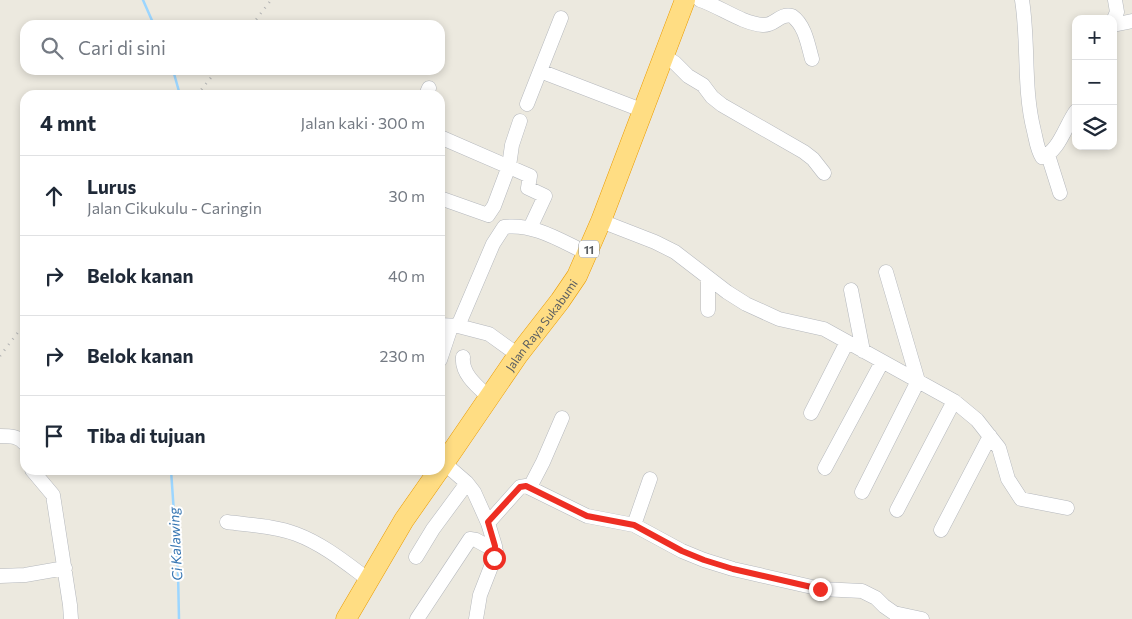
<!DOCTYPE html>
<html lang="id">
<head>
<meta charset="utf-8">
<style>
  :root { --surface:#fff; --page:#f2f2f3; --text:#1f2937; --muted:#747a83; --line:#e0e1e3 }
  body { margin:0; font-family:Commissioner,sans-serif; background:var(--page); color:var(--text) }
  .controls { position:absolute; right:15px; top:15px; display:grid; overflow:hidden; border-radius:10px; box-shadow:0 2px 8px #0003 }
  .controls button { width:45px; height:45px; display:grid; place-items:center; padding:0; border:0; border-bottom:1px solid var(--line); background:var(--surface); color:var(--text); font:25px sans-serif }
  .stop { position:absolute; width:15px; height:15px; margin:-11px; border:4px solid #ee2e23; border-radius:50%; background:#fff }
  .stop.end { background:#ee2e23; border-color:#fff; box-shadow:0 1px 5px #0008 }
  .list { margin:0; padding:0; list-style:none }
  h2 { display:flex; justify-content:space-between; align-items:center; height:65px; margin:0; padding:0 20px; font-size:21px }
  h2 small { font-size:16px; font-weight:400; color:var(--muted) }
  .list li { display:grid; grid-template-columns:32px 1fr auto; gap:15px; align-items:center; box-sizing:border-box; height:80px; padding:0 20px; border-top:1px solid var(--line) }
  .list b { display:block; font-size:19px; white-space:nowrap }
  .list p { margin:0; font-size:16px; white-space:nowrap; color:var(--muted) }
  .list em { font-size:16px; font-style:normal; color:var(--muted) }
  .icon { flex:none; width:28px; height:28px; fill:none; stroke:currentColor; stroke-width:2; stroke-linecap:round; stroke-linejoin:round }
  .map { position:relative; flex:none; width:1132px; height:619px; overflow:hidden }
  .search { position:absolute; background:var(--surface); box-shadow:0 2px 8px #0003; left:20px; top:20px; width:425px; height:55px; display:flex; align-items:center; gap:12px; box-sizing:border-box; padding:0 18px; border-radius:15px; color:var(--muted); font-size:19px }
  .panel { position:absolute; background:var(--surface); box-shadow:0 2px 8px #0003; left:20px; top:90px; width:425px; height:385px; border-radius:15px }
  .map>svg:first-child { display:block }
</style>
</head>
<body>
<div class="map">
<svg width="1132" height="619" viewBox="0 0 1132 619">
  <rect width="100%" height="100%" fill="#ece9df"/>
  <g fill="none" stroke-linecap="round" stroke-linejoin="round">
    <path stroke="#9cd6ff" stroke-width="2.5" d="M143,0l11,25
      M173,70l7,25
      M171,470l7,102 1,47"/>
    <defs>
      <path id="minor" d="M700,0c21,7 41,23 63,25 12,1 16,-12 29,-9 13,9 16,29 20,43
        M1022,0c7,44 1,88 12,131 2,8 3,18 8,26 17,-5 24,-33 34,-46
        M1113,21l4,-9 -2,-12
        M1113,25l19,-4
        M664,56l11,7 13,13 15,9 9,12 10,8 82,47 9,7 11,14
        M540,71l21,-53
        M426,95l3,-7
        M527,104l13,-33 104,40
        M440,137l90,39 -2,12 17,8 -15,32
        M1048,155l12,38
        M440,198l48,17 6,-9 15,-40 3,-21 8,-24
        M601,221l54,21 20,10 52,40 19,12 33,15 45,10 130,72 23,19 22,28 9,31 13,20 46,9
        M851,290l12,61
        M708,310v-32
        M440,325l18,1 31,8 29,21
        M458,326l35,-82 11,-17c30,-4 57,14 83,26
        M463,357c-2,17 15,30 27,41
        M440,360l11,-33
        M811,413l36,-71
        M0,436c10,0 19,0 25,8
        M444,463l23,20 7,9 14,31 7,23 1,8 -16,41 -4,24
        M825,468l57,-106
        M32,470l21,25 17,110 1,14
        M530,487l13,-25 19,-44
        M862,492l56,-111 -32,-109
        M897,510l57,-109
        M227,522c22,3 48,4 69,12 27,10 50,29 73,46
        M488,523l32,-36 6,-1 61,30 47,9 48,26 22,9 29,9 88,20 41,2 14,7 8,8 10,7 28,6
        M634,525l16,-46
        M941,530l49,-94
        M416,557l17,-28 34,-46
        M0,576l25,-1 40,-7
        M417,619l53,-80 6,1 20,11"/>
      <g id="highway">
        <path id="s1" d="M440,469l78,-114 42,-54 17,-25 24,-55 84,-221"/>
        <path d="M346,619l58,-99 35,-50"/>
      </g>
    </defs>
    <use href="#minor" stroke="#b5b8bd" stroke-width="15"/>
    <use href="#highway" stroke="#eb9c00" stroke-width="21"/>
    <use href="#minor" stroke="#fff" stroke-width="14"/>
    <use href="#highway" stroke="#ffdd83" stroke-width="20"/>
    <path stroke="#b1b2b2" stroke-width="2.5" stroke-dasharray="1 6" stroke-linecap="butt" d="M252,25l19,-25
      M197,95l20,-25
      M0,356l25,-33"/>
  </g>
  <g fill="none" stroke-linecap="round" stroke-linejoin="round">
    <path stroke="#ee2e23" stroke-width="6" d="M494,558l1,-12 -7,-24 32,-35 6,-1 61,30 47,9 48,26 22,9 29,9 87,20"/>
  </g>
  <g text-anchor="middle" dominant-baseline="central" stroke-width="4" stroke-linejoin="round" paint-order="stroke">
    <rect fill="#fff" stroke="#8a8d90" stroke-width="1" x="579" y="240.5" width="20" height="17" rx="4"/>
    <g font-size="11" font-weight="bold" fill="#585c61">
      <text x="589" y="249">11</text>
    </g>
    <g font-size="12" fill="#585c61" stroke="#fff">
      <text stroke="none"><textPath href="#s1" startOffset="176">Jalan Raya Sukabumi</textPath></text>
    </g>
    <g font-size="14" font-style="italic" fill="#3877b3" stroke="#fff">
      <text transform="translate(175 544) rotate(-93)">Ci Kalawing</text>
    </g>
  </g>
</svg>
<div class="controls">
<button>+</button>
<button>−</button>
<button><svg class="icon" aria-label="layers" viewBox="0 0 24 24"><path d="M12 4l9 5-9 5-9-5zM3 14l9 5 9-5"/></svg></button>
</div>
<div class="stop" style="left:494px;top:558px"></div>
<div class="stop end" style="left:820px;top:589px"></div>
<div class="search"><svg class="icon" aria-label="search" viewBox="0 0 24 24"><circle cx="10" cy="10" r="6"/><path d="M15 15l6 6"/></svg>Cari di sini</div>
<section class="panel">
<h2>4 mnt<small>Jalan kaki · 300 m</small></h2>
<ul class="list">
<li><svg class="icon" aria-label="ahead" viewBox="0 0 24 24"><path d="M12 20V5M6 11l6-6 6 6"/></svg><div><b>Lurus</b><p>Jalan Cikukulu - Caringin</p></div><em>30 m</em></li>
<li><svg class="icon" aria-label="right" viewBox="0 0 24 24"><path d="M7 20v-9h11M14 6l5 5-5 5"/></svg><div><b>Belok kanan</b></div><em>40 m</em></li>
<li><svg class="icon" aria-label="right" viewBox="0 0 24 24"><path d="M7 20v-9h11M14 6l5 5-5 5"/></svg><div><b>Belok kanan</b></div><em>230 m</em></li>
<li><svg class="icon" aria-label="arrive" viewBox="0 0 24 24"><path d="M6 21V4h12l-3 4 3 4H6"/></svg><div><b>Tiba di tujuan</b></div></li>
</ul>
</section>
</div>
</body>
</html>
